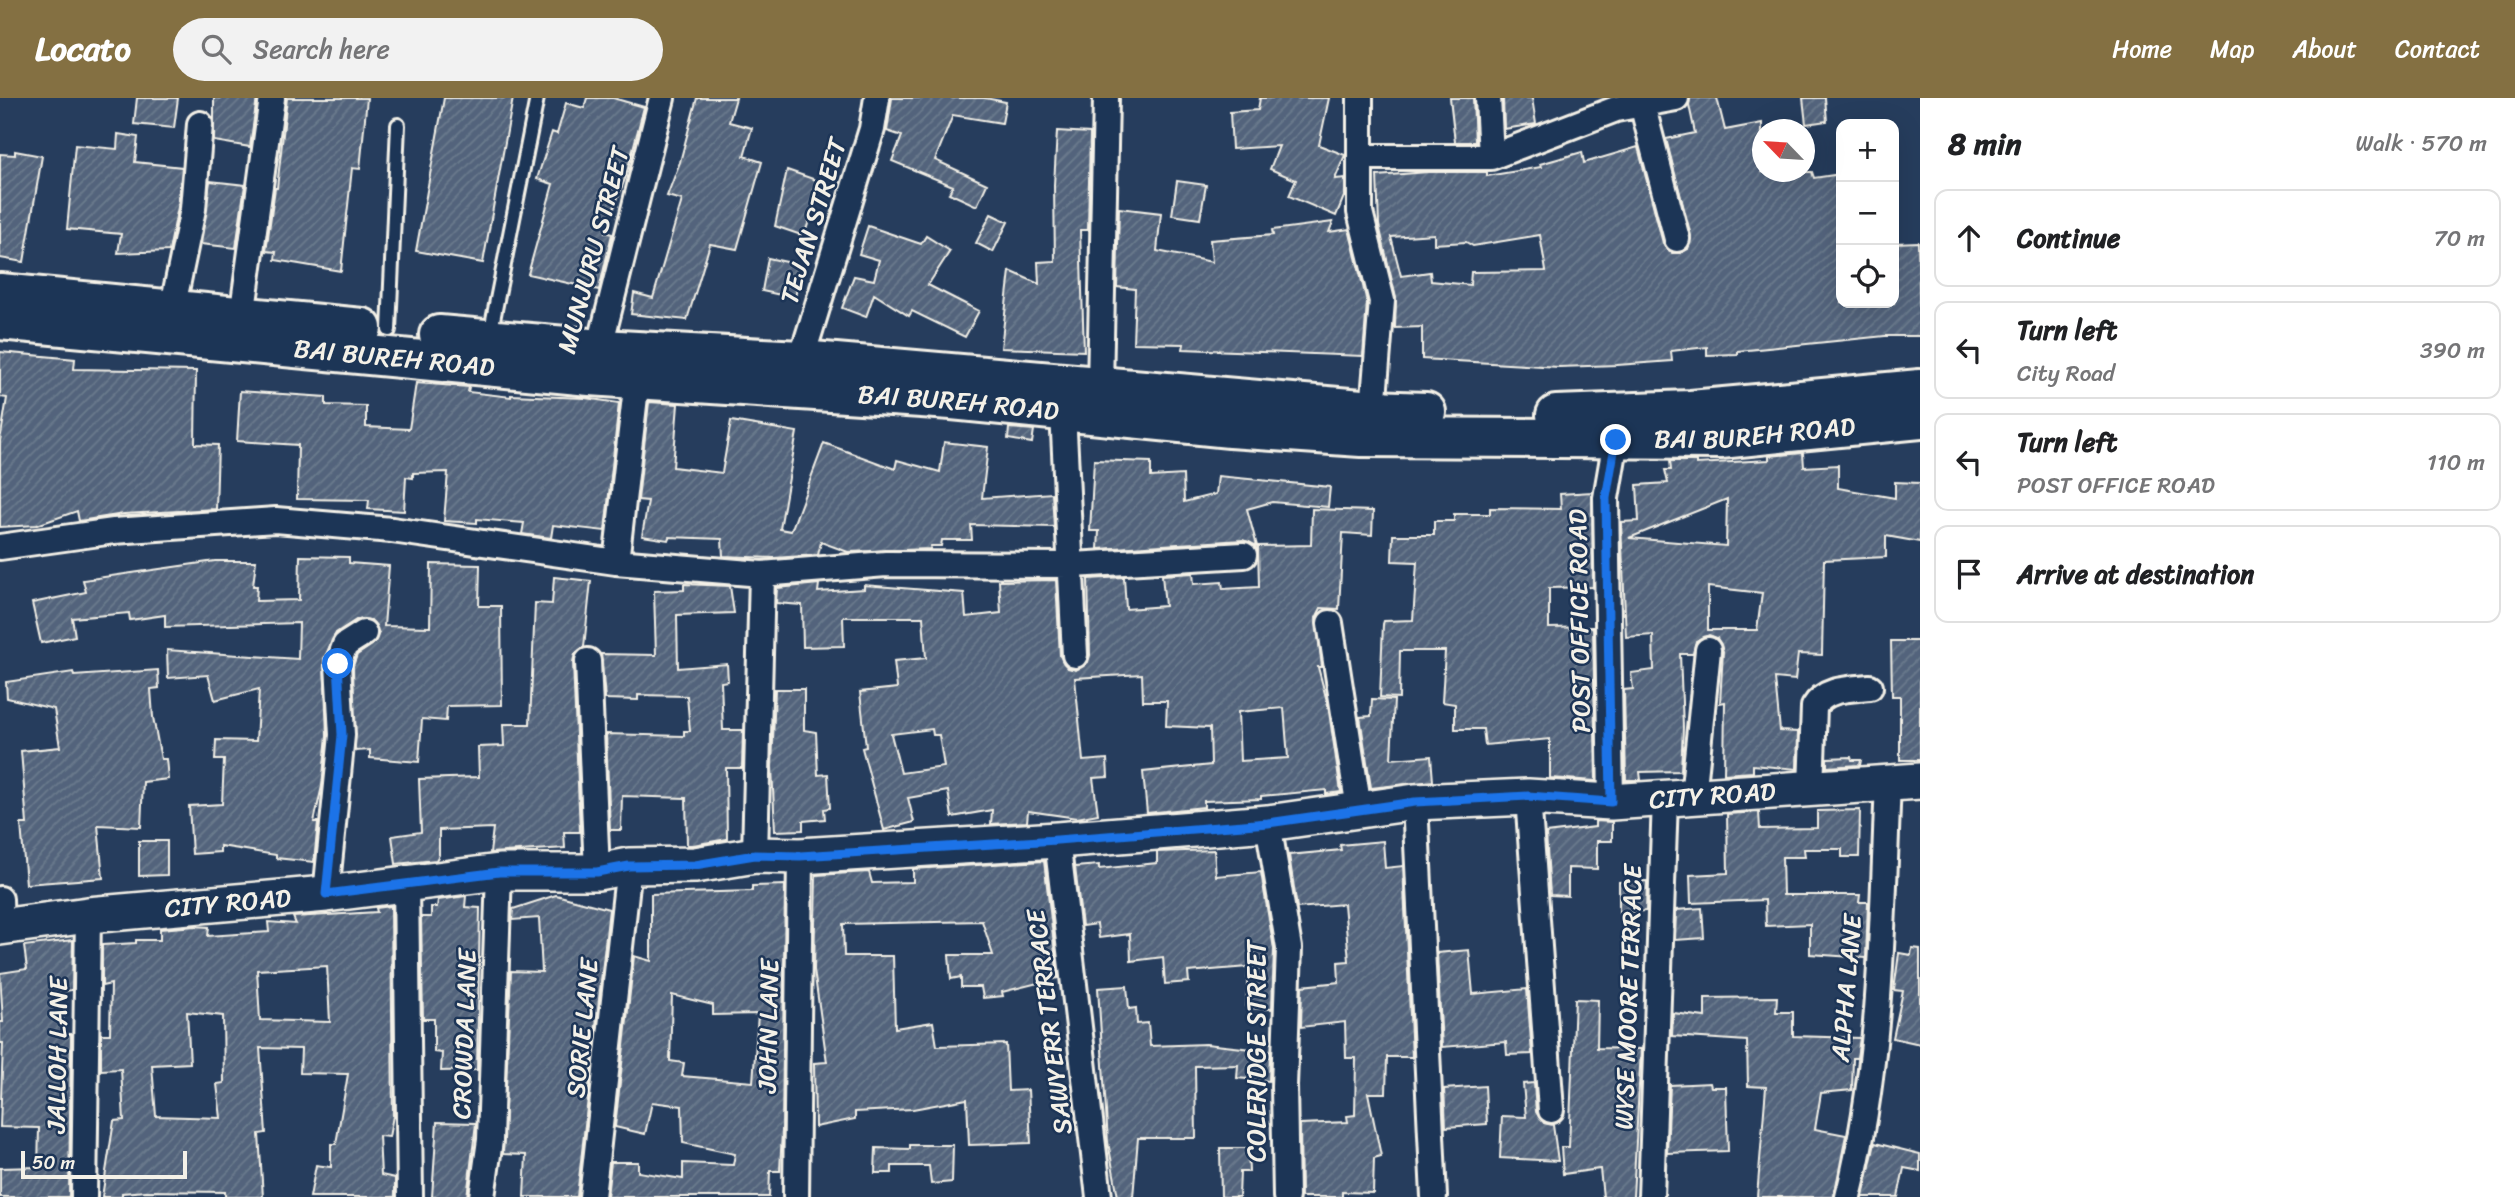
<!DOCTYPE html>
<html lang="en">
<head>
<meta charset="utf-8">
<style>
  :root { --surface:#fff; --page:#f2f2f2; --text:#202124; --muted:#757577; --line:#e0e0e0; --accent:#847042 }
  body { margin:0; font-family:Sriracha,sans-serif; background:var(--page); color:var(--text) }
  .controls { position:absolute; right:21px; top:21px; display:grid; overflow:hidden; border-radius:14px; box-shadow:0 7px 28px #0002 }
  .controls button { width:63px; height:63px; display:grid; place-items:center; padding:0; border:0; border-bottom:2px solid var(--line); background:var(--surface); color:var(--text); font:35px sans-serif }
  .compass { position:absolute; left:1752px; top:21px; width:63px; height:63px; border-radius:50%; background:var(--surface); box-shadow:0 7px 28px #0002; rotate:295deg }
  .scale { position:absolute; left:21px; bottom:18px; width:166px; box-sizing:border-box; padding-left:7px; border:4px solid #f4f1e8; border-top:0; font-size:19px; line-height:24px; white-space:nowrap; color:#f4f1e8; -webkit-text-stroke:5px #1d3557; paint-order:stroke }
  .stop { position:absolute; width:21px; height:21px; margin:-16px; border:5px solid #1a73e8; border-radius:50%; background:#fff }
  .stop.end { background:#1a73e8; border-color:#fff; box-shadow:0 2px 7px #0008 }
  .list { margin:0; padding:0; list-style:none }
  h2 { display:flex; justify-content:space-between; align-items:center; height:91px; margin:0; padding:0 28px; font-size:30px }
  h2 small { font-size:23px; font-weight:400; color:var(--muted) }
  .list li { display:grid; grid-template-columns:46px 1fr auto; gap:21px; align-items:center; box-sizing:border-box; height:98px; margin:0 14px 14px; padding:0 14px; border:2px solid var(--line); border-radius:14px }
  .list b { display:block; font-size:26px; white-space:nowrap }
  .list p { margin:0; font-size:23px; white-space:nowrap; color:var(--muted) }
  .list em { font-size:23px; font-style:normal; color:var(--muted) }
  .icon { flex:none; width:38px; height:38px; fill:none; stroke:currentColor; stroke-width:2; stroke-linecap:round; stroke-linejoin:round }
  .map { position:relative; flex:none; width:1920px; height:1099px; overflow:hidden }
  header { display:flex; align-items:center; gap:42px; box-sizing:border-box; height:98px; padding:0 35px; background:var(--accent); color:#fff }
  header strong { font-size:33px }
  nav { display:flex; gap:38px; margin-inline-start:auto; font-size:24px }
  .search { width:490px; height:63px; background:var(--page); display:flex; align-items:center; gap:18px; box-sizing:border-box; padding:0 24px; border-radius:38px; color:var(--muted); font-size:26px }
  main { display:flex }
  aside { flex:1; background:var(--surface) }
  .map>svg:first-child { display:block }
</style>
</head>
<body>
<header>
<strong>Locato</strong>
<div class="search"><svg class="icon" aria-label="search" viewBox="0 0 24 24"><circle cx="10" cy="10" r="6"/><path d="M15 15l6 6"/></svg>Search here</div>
<nav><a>Home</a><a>Map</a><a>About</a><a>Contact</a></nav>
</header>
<main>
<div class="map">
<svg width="1920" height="1099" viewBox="0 0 1920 1099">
  <defs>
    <pattern id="building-hatch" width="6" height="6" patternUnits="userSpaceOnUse" patternTransform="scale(1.75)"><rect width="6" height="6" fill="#52647b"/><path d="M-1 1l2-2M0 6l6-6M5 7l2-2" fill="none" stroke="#6c7b8e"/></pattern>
  </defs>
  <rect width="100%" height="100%" fill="#263d5d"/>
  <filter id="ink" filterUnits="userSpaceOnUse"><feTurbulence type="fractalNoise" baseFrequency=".0143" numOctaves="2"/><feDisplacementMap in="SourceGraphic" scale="14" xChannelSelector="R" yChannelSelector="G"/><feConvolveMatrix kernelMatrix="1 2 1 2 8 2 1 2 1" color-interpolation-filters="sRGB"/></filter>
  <g filter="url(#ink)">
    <path fill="url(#building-hatch)" stroke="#f4f1e8" stroke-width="2" fill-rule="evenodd" d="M137,0h41l-4,30 -40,-4z
      M214,0h43l-7,49 -36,-6z
      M287,0h80l-7,71 -8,-1 -11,103 -66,-11 1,-8 -10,-1 9,-63h2z
      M444,0h69l-30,165 -67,-12z
      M587,0h26l31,9 -18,69 -21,56 7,2 -13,56 -71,-16 25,-90 -16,-5 15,-47 5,2 9,-31 18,5z
      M697,0h39l-7,24 23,6 -8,28 18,6 -25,87 -27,-5 -23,76 -56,-6 3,-21 19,5 29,-98 -15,-4 13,-34z
      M892,0h93l21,4 -4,21 -49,-8 -18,45 52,24 -10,22 -28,-13 4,-7 -61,-25 10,-25 -15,-5z
      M1260,0h69l-10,47 26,10 -10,24 10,-1v16l-9,22 -47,-20 7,-16 -26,-11 9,-23 -47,3 -2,-37 28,-2z
      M1450,0h23l2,44h-20z
      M1503,0h29l4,26 -32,5z
      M1690,0h27l8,32 37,-7v49h50l2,6 27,-4v129h53l1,-60 23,-1 2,94h-35l-147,15v3l-31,1v-8l-36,4 1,10 -55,4 -58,2 -137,-8v-32l-27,1 1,-30 -17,-73 -2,-49 51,-4h59v4l54,-9 -1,-3 42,-12 2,11 54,-16 25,96 9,10h8l8,-4 3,-13 -25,-97 29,-6 -6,-28zM1434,136v10l32,-2 7,4 67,-11 6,36 -75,1 -1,13 -39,-4 -1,-9 -29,4 -10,-39z
      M1803,0h22l2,23 -21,3z
      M1057,33l33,2 -2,97h-8l4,121 -83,-3 9,-77 29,13 -1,-22 17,-1 -1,-76z
      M118,36l20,3 -3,25 47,5 -4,40 -9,44 -51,2 3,-19 -54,-5 8,-84 42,4z
      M15,53l27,5 -18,106 -24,-4v-104l15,1z
      M787,72l35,12 -18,54 -29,-10z
      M210,83l35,4 -9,63 -35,-4z
      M1177,83l29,4 -6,34 -28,-4z
      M1119,110l42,5 -4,38 55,11 -2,-22 63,-5 -1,-5 61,-8 -4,10 20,-3 18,73 -4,54 -180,-7 1,-5 -51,-1 2,-54 -18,-2z
      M991,116l17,8 -15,30 -17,-9z
      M868,128l53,18 5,-8 24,15 -22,34 51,26 -14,26 -53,-26 -3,5 -35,-22 -8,23 -24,-9 12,-32 20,4 5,-20 -20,-6z
      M768,160l33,7 -6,33 -33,-7z
      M0,254l75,7 -1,10 122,2 -1,73 23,1 -2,64 -92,5 -45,7 -2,-10 -40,14 -37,2v-86l7,-43 -7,-1z
      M416,285l53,4 -1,5 43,5v-2l74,3 34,5 -14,128 -52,-6 -2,13 -29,-4 2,-11 -47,-4v4l-33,-2 4,-49 -35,1v5l-7,-1 -2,34 -36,-2 1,-9 -72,-1 1,-54 -61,-4 3,-50 86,6v8l40,1v21l43,2z
      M649,304l29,2 -5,63 49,6 9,-52 66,11 -17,97 11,2 33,-88 71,26 2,-9 43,12 4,-30 44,5 -6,51 70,-5 2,34 -83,-2 1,15h-30l-1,6h-10l-1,3 -82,3 -27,-10 -3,13 -44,3 -51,-2 -1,-17 -53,-2 -1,3 -26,-4 6,-35 -10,-1z
      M1009,330l25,2 -2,13 -24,-4z
      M1803,355l1,14 34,-2v23l57,10v-16l25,1v59l-34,-6v21l-62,3 -2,95 -24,-1 -3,26 -20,-2 5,53 18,1 -1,37 -44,-4v7l-29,2 1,-72 -5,1 3,-52 -6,-13 -8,-3 -13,6 -3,13h-13l3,73 -2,44 -41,1 1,8h-15l-2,-90 9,-1 -2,-16 23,-3 -1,-35 -27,2 -5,-115 18,-1 -2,-36 31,-2 -3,-13h6l-1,-9h26v3l73,-4v-4zM1727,401l-1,47 -97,-8 40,-16zM1708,489l54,6 -5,37h-49z
      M1094,362l57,2v15l32,-2 1,27 32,-8 2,-18 112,11 -2,20 -56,-5 -25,7 10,37 -14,-6 -145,9 1,-18h-9z
      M1592,394l1,95 -44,1v40l44,-1 3,154 -46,-3v-39l-65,6 -2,-16h-28v-25l-13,-2 3,-51h-45l-1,47 -19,-1 3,-73 1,-3 29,-1 4,-58 -25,-1 1,-26h41v-14h20v-7h36v-6l71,1 -1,-15z
      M1312,411l61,2 -1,24 -29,-2 -4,76 -18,-1 -5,10 6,49h-4l10,38 13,87 -15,2v-4l-65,6v3l-57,2v6l-57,6 -4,-41 68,-7 -1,-37 -44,-2 1,-25h-24l-1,-27 -67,4 8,83 24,-2 1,18 -15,1 5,36 -21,4 -49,-7 -1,11 -36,2 1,-14 -40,7 -4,-26 -40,7 6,24 -30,8 -22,-82 4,-1 -6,-55 37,-4 -3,-27 32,-3 -3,-41h-80l1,29 -41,1 -1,-42 -26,-2 1,-15 42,-4 -1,8 46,-3v-4l100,8 2,24 35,-4 -2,-32 57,-1 4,76 8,12 8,2 12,-8 2,-7 -2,-76 36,-2 2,32 39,-3 -3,-31 31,-2 1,11 28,-2 1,7 36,-2 -1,-41 53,-1zM1284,610l4,50 -48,3 -2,-49zM932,631l1,6h6l5,32 -43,6 -10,-39z
      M300,458l49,1v6l40,3 -5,60 46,1 1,-63 49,1 -1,41h22l1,99 -55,1 -1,15 -24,-2 -3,43 -49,-4v-8l-15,1 -2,-85 4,-11 15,-10 7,-12 -8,-13h-15l-20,13 -12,26 3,76 -5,51 -8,36h4l-4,40 -38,-4v-3l-56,-9v6l-28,2 -3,-48 33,-2 2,-44h-9l1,-20 40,1 3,-52 -44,11 -7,-25 -40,3 -1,-28 131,9 1,-36 -134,4v-12l-35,5 -1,-7 -57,5 3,18 -34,7 -9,-40 54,-11 -3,-12 132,-19h41l-3,25h4l-1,15 43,-1z
      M554,479l37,4 -7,66 -9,7 -2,8 7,170h-16l1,16 -75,5 3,-25 -54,2v25l-3,5 -40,4 -4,-28 29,-4 -2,-53 60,-2 -1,-30 26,-1 -1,-22h27l5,-121 17,1z
      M684,486l46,2 4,27 -57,2 1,53 49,-4 1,17 -7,1 2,48h20l-1,38h-16l1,71 -34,6h-6l-1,-47 -64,-2 -1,34h-11l-4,-96 78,2v-5h6l-3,-35 -49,-1v5l-33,-1 -4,-45 55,1 -2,-64 30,-1z
      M1891,543h29v119h-20v-64h-8z
      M158,572l1,18 -8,1 2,28 8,42h5l2,20 -25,3 -2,45 -43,-2 5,53 -77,6 -5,-60h6l-6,-73 39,-4 -6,-38 -47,-11 -1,-16 67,-10 1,4z
      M775,591h29v41l12,2 2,43 10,-1 2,34 -6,1 1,10 -22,2v9l-28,1 -3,-64z
      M1372,601l22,1 -3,59 40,-3 2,25 -62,7 -11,-71 11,-1z
      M1851,659l1,3h9l-1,5 -33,2v-9z
      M1860,712l-1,47h-17v-8h-38l1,8h-23l1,38h77l-1,7h9l-2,56 -56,-4v-30l-44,2 -1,-26 -74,3 -1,-28 38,-2 -1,-59 32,-2 1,17 57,-1v-17z
      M1595,723l17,1v19h-15v28l-29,-1v28l-18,-1 -4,-62 49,-6z
      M139,743h28v34l-28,1z
      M1383,743l2,27 18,-2 9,191h-25l-1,36h-18l13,63 -7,2 -1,35 -31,-1v5h-41l-1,-73 48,-2 -1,-6 8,-1 1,-57h-10l-1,-36 -44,5 1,-41 37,-4 -1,-20 11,-1 -5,-57 -47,4 -8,-53 52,-5 -1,-5z
      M1214,752l2,26 45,-4 13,77 -2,60 -26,-1 2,-41 -60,5 1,10 -24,2 -2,-27 -32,4 -1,-27 -31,4 -2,-14 -15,2 -7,-59 24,-2v4l58,-6v-11z
      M1044,763l14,117 -56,14 1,4 -20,2 -2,-11h-20v-10l-10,2 -2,-24h44l-11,-34 -139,3 1,32h49l2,72 38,-6 4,24 69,-2 2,47 20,-1 3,53 -62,2 -2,-46 -54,10 -58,3v7l-40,8 -1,-64 13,-1 -13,-92 2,-95 53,-3 3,11 41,-1v-13z
      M1647,783l-1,30 -27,1v-30z
      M785,787l-3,246 -2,40h-10l-1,26h-162l4,-35h27v10l45,7v-16l50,2 2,-11 -52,-11 -1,-37 -30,-4 -7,32 -30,-7 19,-171 17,5v-67l101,-3v-5zM672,897l41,10v10l45,-1 -5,68 -71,-6 2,-13 -14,-2z
      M556,797l53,14 -32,288h-53l2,-42 -23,-1 8,-183 31,1 -3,-54 -27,2 1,-11z
      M466,798l-1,11 15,1 -3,162 -36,1 1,-18 -8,-1v-33h-11l-2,-102h10v-10h6l1,-7z
      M391,808l2,210 -4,21 -10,-1 2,39 14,3v19h-85l6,-32 15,2v-23h5l12,-70 -48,-1 1,-24 -41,-1 6,85 -7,1 4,63h-38v-5l-79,-1 -24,2v4h-20l12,-76 10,-1 -3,-51 -20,1v-36h9l1,-50 -9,2v-41l34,-2v-3h24v-11l35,-3 14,1 -1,9 61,-4 -1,-10 28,2 -3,-7 84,-5 -1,-4zM327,868l3,56 -70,-2 -3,-50zM187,914l36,4 1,67 -7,1 4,34 -65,-2 -4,-51 38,-2z
      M1702,810l2,30 -29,2 1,-30z
      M73,842l-1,50 -13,2 6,42h6l-2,163h-69v-29l38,-1 1,-39 -39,-1 3,-84h-3v-21h3l-3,-49 27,-4 -3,-23z
      M1912,850l8,1v95l-27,-6 10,-47 -9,-1 5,-37 12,2z
      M1469,852l4,44 54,-5 5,65 -25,1 -1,-13 -64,5 -5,-94z
      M1127,888l2,23 7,-1 1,16 11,-1 2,23 56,-2 64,7 -1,30 -32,-3 1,-13 -43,1 1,72h-58l-5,59h-15l-10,-55 -10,-154z
      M1777,899l-1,15h17v24l67,2 -3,20h-4l-1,32 -31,3 -6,36 31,6 -12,62h-77l9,-110 -18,-1 -1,-45 -75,-5 1,-23 32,4v-19z
      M1575,901l23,1 -1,48 44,1 -8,148h-30l-3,-28 -37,5 -2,-27h8z
      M1534,985l2,29 8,11 9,2 5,36 -58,-3 2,-42 24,1 -3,-33z
      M1710,985l1,4h15l2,64 -61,2 3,-68z
      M1485,988l2,38 -41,3 -2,-38z
      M437,1024l39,1 -9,74h-35z
      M1875,1045l45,11v17l-16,-3 -6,29h-35z
      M910,1047h43l-1,37 -21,2 -2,-18h-37v7h-17l1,-25 34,1z
      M1220,1050h28l1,24h-9l-1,25h-18z"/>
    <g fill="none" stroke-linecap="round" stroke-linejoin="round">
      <defs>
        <path id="lane" d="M389,232l9,-205
          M490,237l47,-237"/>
        <path id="street" d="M1360,0v114l22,89 -9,109
          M1488,0l3,59
          M1642,6l35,135
          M1360,59h131l125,-48 60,-11
          M172,212l21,-101 7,-85
          M242,219l30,-219
          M801,262l71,-231 5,-31
          M596,264l66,-264
          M1100,289l6,-289
          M1063,314l12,243
          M0,449l114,-16 162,-11 116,10 224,32 146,12 124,-10 187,1 171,-10
          M616,464l21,-183
          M1330,525l29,186
          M588,563l9,211
          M1811,690l3,-81c11,-19 35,-18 56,-20
          M1528,699l23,313
          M1693,699l15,-147
          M1415,704l19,395
          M1611,704l-5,-304 10,-58
          M1268,725l21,125 -5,138 2,111
          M1057,742l42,357
          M755,757l7,-281
          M406,785l4,314
          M326,796l16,-159 -4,-71 7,-19 19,-12
          M0,801l1,28
          M84,1099l4,-282
          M482,1099l8,-57 9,-268
          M592,1099l37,-331
          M796,1099l4,-341
          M1651,1099l14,-398
          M1848,1099c34,-134 34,-277 40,-415"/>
        <g id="secondary">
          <path id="s1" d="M0,829l88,-12 238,-21 173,-22h98l32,-6 66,-1 60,-10 45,1 257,-16 211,-17 147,-21 113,-5 83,5 309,-21"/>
        </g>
        <g id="highway">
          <path d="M0,195l362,35"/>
          <path id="s2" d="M0,222l590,56 362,24 278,28 131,9 359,2 200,-20"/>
          <path d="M439,237l162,14 200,11 572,50 53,2"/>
          <path d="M1556,317l135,-5 229,-21"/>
        </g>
      </defs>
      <use href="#lane" stroke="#f4f1e8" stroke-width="18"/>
      <use href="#street" stroke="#f4f1e8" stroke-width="30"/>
      <use href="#secondary" stroke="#f4f1e8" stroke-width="40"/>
      <use href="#highway" stroke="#f4f1e8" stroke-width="44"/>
      <use href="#lane" stroke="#1d3557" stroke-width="12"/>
      <use href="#street" stroke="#1d3557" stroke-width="24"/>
      <use href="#secondary" stroke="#1d3557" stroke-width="35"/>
      <use href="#highway" stroke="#1d3557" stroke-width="38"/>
    </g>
  </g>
  <g fill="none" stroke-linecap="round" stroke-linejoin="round" filter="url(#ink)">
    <path stroke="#1a73e8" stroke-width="9" d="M338,566l4,71 -16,159 173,-22h98l32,-6 66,-1 60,-10 45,1 257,-16 211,-17 147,-21 113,-6 83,6 -5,-304 10,-58"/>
  </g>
  <g text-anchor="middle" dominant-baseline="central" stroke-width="5" stroke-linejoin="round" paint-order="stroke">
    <g font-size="26" fill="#f4f1e8" stroke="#1d3557">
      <text transform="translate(813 123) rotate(-73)">TEJAN STREET</text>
      <text transform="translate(593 152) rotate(-75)">MUNJURU STREET</text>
      <text stroke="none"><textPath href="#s2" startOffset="396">BAI BUREH ROAD</textPath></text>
      <text stroke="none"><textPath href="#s2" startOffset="962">BAI BUREH ROAD</textPath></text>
      <text stroke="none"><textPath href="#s2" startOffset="1760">BAI BUREH ROAD</textPath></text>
      <text transform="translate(1579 523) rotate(-91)">POST OFFICE ROAD</text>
      <text stroke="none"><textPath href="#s1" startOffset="1720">CITY ROAD</textPath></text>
      <text stroke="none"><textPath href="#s1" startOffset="229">CITY ROAD</textPath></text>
      <text transform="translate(1846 890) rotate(-85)">ALPHA LANE</text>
      <text transform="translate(1628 899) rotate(-88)">WYSE MOORE TERRACE</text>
      <text transform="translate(1049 924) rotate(-97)">SAWYERR TERRACE</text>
      <text transform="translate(768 928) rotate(-89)">JOHN LANE</text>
      <text transform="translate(582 930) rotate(-84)">SORIE LANE</text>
      <text transform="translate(464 936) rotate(-88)">CROWDA LANE</text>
      <text transform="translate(1256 953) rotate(-90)">COLERIDGE STREET</text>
      <text transform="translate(57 957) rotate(-89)">JALLOH LANE</text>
    </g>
  </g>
</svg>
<div class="controls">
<button>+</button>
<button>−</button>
<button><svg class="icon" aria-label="locate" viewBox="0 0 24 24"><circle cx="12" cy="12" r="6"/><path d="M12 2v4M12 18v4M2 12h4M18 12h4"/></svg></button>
</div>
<svg class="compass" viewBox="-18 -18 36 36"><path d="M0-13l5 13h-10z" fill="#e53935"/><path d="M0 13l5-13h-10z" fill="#757577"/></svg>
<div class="scale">50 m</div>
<div class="stop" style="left:338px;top:566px"></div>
<div class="stop end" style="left:1616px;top:342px"></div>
</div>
<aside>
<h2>8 min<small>Walk · 570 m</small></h2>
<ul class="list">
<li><svg class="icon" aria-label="ahead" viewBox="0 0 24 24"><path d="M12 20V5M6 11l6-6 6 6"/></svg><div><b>Continue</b></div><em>70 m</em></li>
<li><svg class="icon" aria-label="left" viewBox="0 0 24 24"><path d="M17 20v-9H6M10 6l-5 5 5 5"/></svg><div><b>Turn left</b><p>City Road</p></div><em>390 m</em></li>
<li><svg class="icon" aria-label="left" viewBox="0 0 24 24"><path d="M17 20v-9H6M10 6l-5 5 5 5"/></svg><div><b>Turn left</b><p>POST OFFICE ROAD</p></div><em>110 m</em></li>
<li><svg class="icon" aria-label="arrive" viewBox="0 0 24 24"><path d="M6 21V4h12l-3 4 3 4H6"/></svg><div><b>Arrive at destination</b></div></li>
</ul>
</aside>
</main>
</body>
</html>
